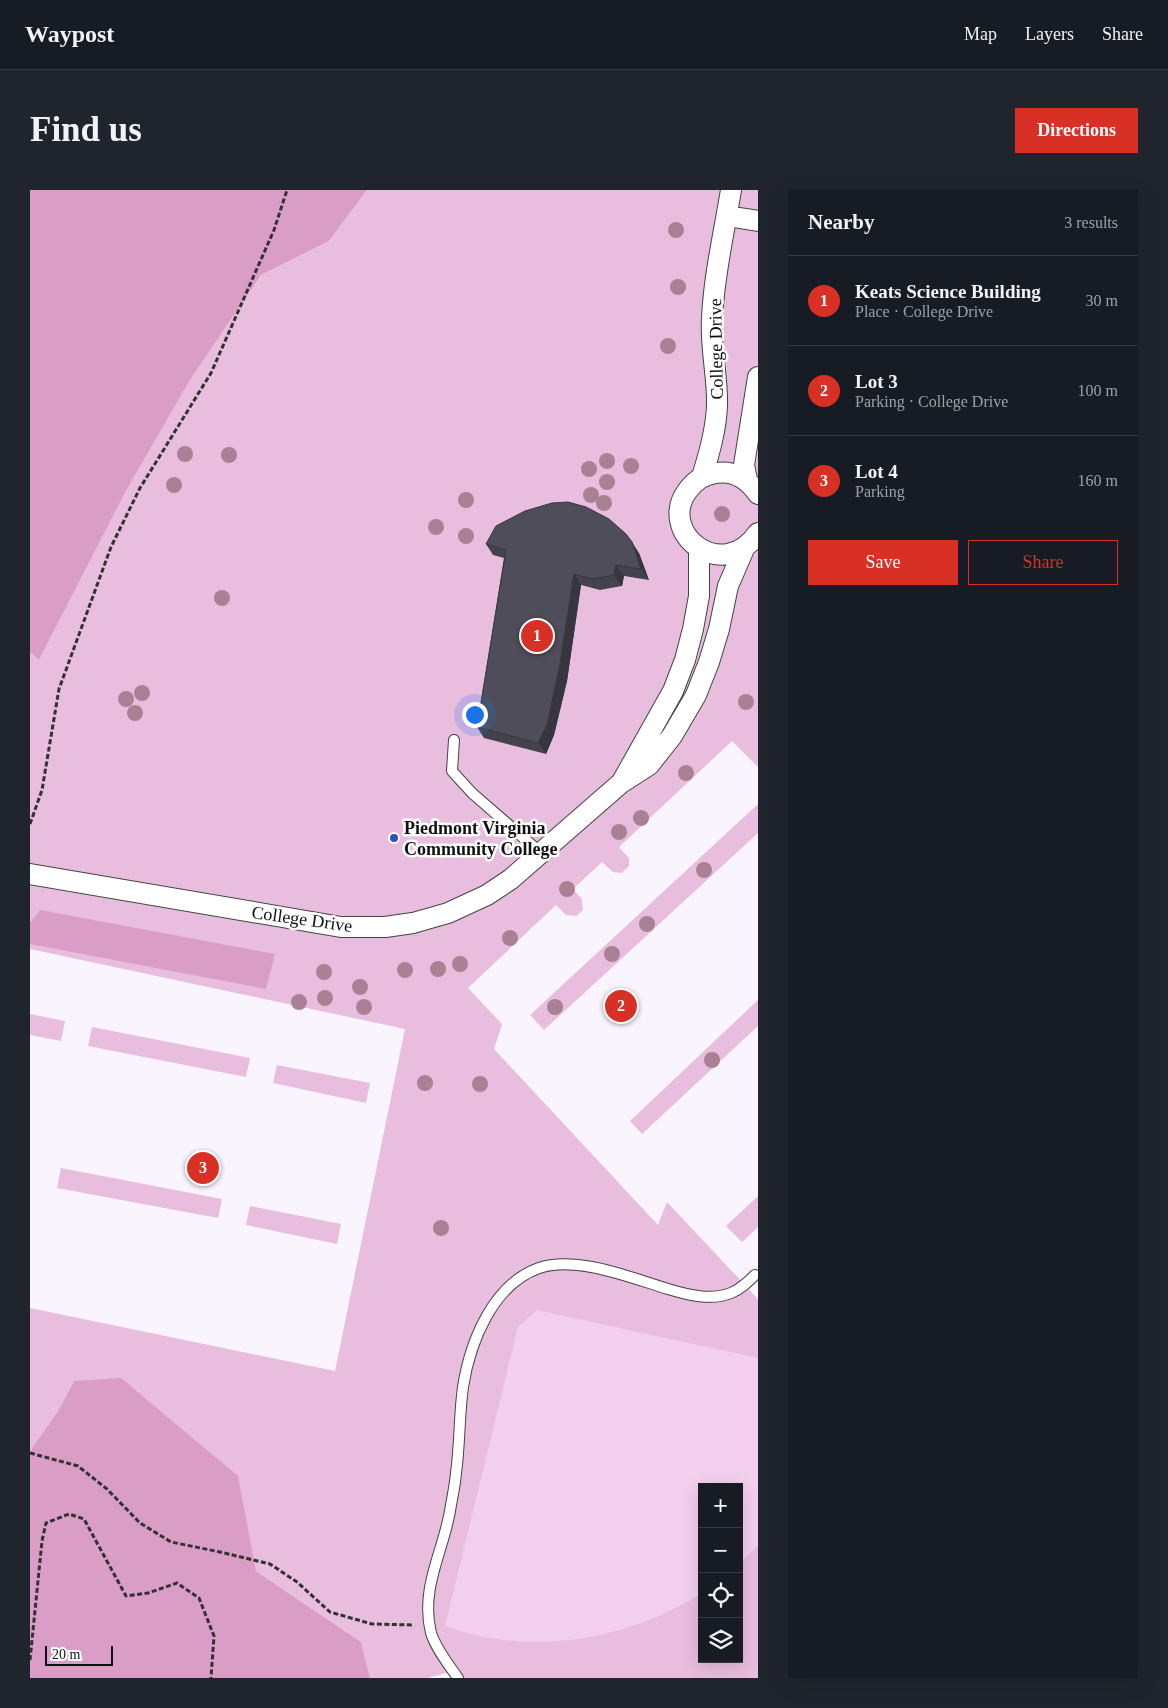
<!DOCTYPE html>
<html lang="en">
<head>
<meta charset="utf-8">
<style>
  :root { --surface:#171b24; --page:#20242c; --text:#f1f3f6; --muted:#9ea1a6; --line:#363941; --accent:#d93025 }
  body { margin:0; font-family:"Times New Roman",serif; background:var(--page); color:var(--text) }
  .controls { position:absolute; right:15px; bottom:15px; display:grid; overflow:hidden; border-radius:0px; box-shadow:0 5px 20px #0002 }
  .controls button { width:45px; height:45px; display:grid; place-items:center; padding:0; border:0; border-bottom:1px solid var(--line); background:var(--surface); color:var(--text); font:25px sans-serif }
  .scale { position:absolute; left:15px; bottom:12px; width:68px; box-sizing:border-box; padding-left:5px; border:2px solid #101010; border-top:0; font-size:14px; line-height:18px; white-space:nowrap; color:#101010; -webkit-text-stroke:4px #fff; paint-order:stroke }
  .you { position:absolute; left:444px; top:524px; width:18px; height:18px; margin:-12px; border:4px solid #fff; border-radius:50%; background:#1a73e8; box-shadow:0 0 0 8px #1a73e833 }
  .badge { display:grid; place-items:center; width:32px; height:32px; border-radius:50%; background:var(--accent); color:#fff; font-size:16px; font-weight:700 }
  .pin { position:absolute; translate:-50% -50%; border:2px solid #fff; box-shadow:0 1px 5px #0006 }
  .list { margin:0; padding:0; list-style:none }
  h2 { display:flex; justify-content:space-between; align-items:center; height:65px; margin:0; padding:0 20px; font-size:21px }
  h2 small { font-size:16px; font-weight:400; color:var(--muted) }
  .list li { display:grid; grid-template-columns:32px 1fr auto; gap:15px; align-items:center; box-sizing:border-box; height:90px; padding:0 20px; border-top:1px solid var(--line) }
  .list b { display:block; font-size:19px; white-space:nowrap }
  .list p { margin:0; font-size:16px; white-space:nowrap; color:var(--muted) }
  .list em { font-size:16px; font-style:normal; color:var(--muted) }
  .actions { display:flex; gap:10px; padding:15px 20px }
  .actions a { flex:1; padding:11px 0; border:1px solid var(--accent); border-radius:0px; text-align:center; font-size:18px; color:var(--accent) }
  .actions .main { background:var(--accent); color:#fff }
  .icon { flex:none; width:28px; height:28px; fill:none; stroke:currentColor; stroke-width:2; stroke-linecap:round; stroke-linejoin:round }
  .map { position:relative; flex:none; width:728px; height:1488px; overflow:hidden; border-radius:0px }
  header { display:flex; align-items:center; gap:30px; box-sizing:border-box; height:70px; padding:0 25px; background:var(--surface); border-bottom:1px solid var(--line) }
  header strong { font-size:24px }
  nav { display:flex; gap:28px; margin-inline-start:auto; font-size:18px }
  .intro { display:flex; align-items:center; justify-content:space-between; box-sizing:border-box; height:120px; padding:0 30px }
  h1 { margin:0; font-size:35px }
  .button { padding:12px 22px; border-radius:0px; background:var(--accent); color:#fff; font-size:18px; font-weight:700 }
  main { display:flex; gap:30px; padding:0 30px }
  aside { flex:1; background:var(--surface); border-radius:0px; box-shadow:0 5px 20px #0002 }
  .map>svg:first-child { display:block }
</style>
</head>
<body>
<header>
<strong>Waypost</strong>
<nav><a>Map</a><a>Layers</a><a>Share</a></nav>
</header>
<div class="intro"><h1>Find us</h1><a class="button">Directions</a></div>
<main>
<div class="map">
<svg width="728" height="1488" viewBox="0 0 728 1488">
  <rect width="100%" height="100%" fill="#faf4ff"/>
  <path fill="#e9bdde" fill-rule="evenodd" d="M337,0h391v187l-11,67 11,3v320l-26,-26 -113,106 10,11v8l-7,7 -9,-1 -11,-10 -29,27 9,10 1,11 -7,6 -10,-1 -10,-10 -88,83 34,36 -8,25 164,176 9,-23 91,97v379h-300l-5,-7 -25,7h-58l-9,-36 -105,-71 -19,-95 -163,-95 -16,30 -28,40v-143l305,63 70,-342 -375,-80v-297l9,8 87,-169 64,-111 71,-105 68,-34zM604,355l5,8 10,26 -25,-3 -2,10 -22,4 -19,-5 -35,169 -61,-16 29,-177zM672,1297h37v172h-37z
    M728,614v29l-214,197 -14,-15z
    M728,810v26l-116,108 -12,-13z
    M0,824l35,7 -4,20 -31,-6z
    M62,837l158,31 -4,19 -158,-31z
    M247,875l93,18 -4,20 -93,-20z
    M31,978l161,31 -4,19 -161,-30z
    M728,1006v31l-16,15 -16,-16z
    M220,1016l91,18 -4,20 -91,-19z"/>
  <path fill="#da9dc6" d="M0,0h337l-38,51 -68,34 -71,105 -64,111 -87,169 -9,-8z
    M10,720l235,44 -9,35 -236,-45v-21z
    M91,1188l117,98 18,95 105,71 9,36h-340v-227l28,-40 16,-30z"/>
  <path fill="#f1cfed" d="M507,1120l221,48v188l-19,18v-77h-37v106c-75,48 -173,64 -257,33l73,-299z"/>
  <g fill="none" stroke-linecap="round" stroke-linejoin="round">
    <defs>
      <path id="lane" d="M424,550l-2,31 20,22 69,60
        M428,1488c-9,-13 -22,-29 -27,-45 -11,-44 12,-81 19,-122 2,-13 5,-25 6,-38 4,-28 3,-58 7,-86 7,-45 30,-103 76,-119 36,-13 93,10 129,21 20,6 43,12 63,4 10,-4 17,-11 24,-18"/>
      <path id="street" d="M697,26l31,5
        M672,287c7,-23 14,-47 15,-71 1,-29 -7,-58 -5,-88 2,-43 12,-85 19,-128
        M717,290l-3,-15 14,-88
        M728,304c-10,-15 -24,-24 -42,-21 -12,1 -21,8 -28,17 -32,42 34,95 70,43
        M593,590l50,-89 12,-31 8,-31 6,-33v-48
        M0,684l311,53h44l28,-4 35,-10 39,-18 24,-16 110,-96 28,-18 23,-29 24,-41 13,-33 10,-33 9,-43 16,-37"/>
    </defs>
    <use href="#lane" stroke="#434343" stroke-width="12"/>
    <use href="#street" stroke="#434343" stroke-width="22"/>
    <path stroke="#323232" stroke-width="3" stroke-dasharray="5 2.5" stroke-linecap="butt" d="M0,634l12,-34 17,-101 52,-142 29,-59 71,-115 63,-143 13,-40
      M0,1263l48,13 29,23 33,34 31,19 49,10 50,12 27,18 33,30 42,12 42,1
      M0,1470l12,-119 4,-18 23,-9 15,5 42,77 22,-3 29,-10 22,15 15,38 -3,42"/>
    <use href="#lane" stroke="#fff" stroke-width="10"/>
    <use href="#street" stroke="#fff" stroke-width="20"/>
  </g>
  <g fill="#aa8095">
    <circle cx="646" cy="40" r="8"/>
    <circle cx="648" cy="97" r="8"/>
    <circle cx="638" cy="156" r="8"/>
    <circle cx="155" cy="264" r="8"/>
    <circle cx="199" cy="265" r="8"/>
    <circle cx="577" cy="271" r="8"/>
    <circle cx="601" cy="276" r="8"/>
    <circle cx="559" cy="279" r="8"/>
    <circle cx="577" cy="292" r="8"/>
    <circle cx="144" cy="295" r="8"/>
    <circle cx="561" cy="305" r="8"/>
    <circle cx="436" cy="310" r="8"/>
    <circle cx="574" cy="313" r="8"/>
    <circle cx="692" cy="324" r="8"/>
    <circle cx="406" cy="337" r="8"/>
    <circle cx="436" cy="346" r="8"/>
    <circle cx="192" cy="408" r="8"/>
    <circle cx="112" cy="503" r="8"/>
    <circle cx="96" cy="509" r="8"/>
    <circle cx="716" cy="512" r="8"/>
    <circle cx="105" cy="523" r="8"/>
    <circle cx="656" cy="583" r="8"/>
    <circle cx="611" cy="628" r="8"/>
    <circle cx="589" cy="642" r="8"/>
    <circle cx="674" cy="680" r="8"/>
    <circle cx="537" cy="699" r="8"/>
    <circle cx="617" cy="734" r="8"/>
    <circle cx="480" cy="748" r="8"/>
    <circle cx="582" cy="764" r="8"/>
    <circle cx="430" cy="774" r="8"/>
    <circle cx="408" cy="779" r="8"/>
    <circle cx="375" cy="780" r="8"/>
    <circle cx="294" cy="782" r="8"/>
    <circle cx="330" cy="797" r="8"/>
    <circle cx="295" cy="808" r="8"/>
    <circle cx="269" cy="812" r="8"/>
    <circle cx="334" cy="817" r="8"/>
    <circle cx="525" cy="817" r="8"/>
    <circle cx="682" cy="870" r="8"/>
    <circle cx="395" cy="893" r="8"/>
    <circle cx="450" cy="894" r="8"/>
    <circle cx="411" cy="1038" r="8"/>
  </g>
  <path fill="#44424d" d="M456,354l153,9 10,27 -25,-4 -2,10 -22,4 -19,-5 -14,96 -13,54 -8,19 -62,-16 -7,-11 27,-169 -11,-3z"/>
  <path fill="#37363e" d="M602,352l7,11 10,27 -8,-11z
    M586,375l8,11 -2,10 -8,-11z
    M544,384l7,11 -14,96 -13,54 -8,19 -8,-11z"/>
  <path fill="#4f4d59" stroke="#37363e" d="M538,312l18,5 23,12 17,15 6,8 9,27 -25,-4 -2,10 -22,4 -18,-5 -15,96 -12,55 -9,18 -61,-16 29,-177 -20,-6 10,-18 29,-15 27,-8z"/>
  <circle fill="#2a52bf" stroke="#fff" stroke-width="2" cx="364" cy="648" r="5"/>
  <g text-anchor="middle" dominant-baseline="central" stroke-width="5" stroke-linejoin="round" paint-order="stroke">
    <g font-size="18" fill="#101010" stroke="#fff">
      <text transform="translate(686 159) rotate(-91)">College Drive</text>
      <text transform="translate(272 729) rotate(8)">College Drive</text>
    </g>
    <g font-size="18" font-weight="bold" fill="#101010" stroke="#fff" text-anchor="start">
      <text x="374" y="638">Piedmont Virginia<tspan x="374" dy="21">Community College</tspan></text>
    </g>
  </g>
</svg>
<div class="controls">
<button>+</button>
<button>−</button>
<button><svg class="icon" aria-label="locate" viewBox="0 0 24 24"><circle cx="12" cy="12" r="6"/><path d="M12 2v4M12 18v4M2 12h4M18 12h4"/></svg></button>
<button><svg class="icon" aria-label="layers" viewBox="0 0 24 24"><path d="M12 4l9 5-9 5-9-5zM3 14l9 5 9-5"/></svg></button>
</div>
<div class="scale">20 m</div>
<div class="you"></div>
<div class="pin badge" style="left:507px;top:446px">1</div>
<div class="pin badge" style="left:591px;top:816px">2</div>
<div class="pin badge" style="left:173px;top:978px">3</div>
</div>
<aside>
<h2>Nearby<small>3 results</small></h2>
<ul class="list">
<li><span class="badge">1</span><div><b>Keats Science Building</b><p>Place · College Drive</p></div><em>30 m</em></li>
<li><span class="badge">2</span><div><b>Lot 3</b><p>Parking · College Drive</p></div><em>100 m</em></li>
<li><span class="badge">3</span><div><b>Lot 4</b><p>Parking</p></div><em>160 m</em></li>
</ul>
<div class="actions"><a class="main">Save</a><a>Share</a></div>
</aside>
</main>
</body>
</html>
